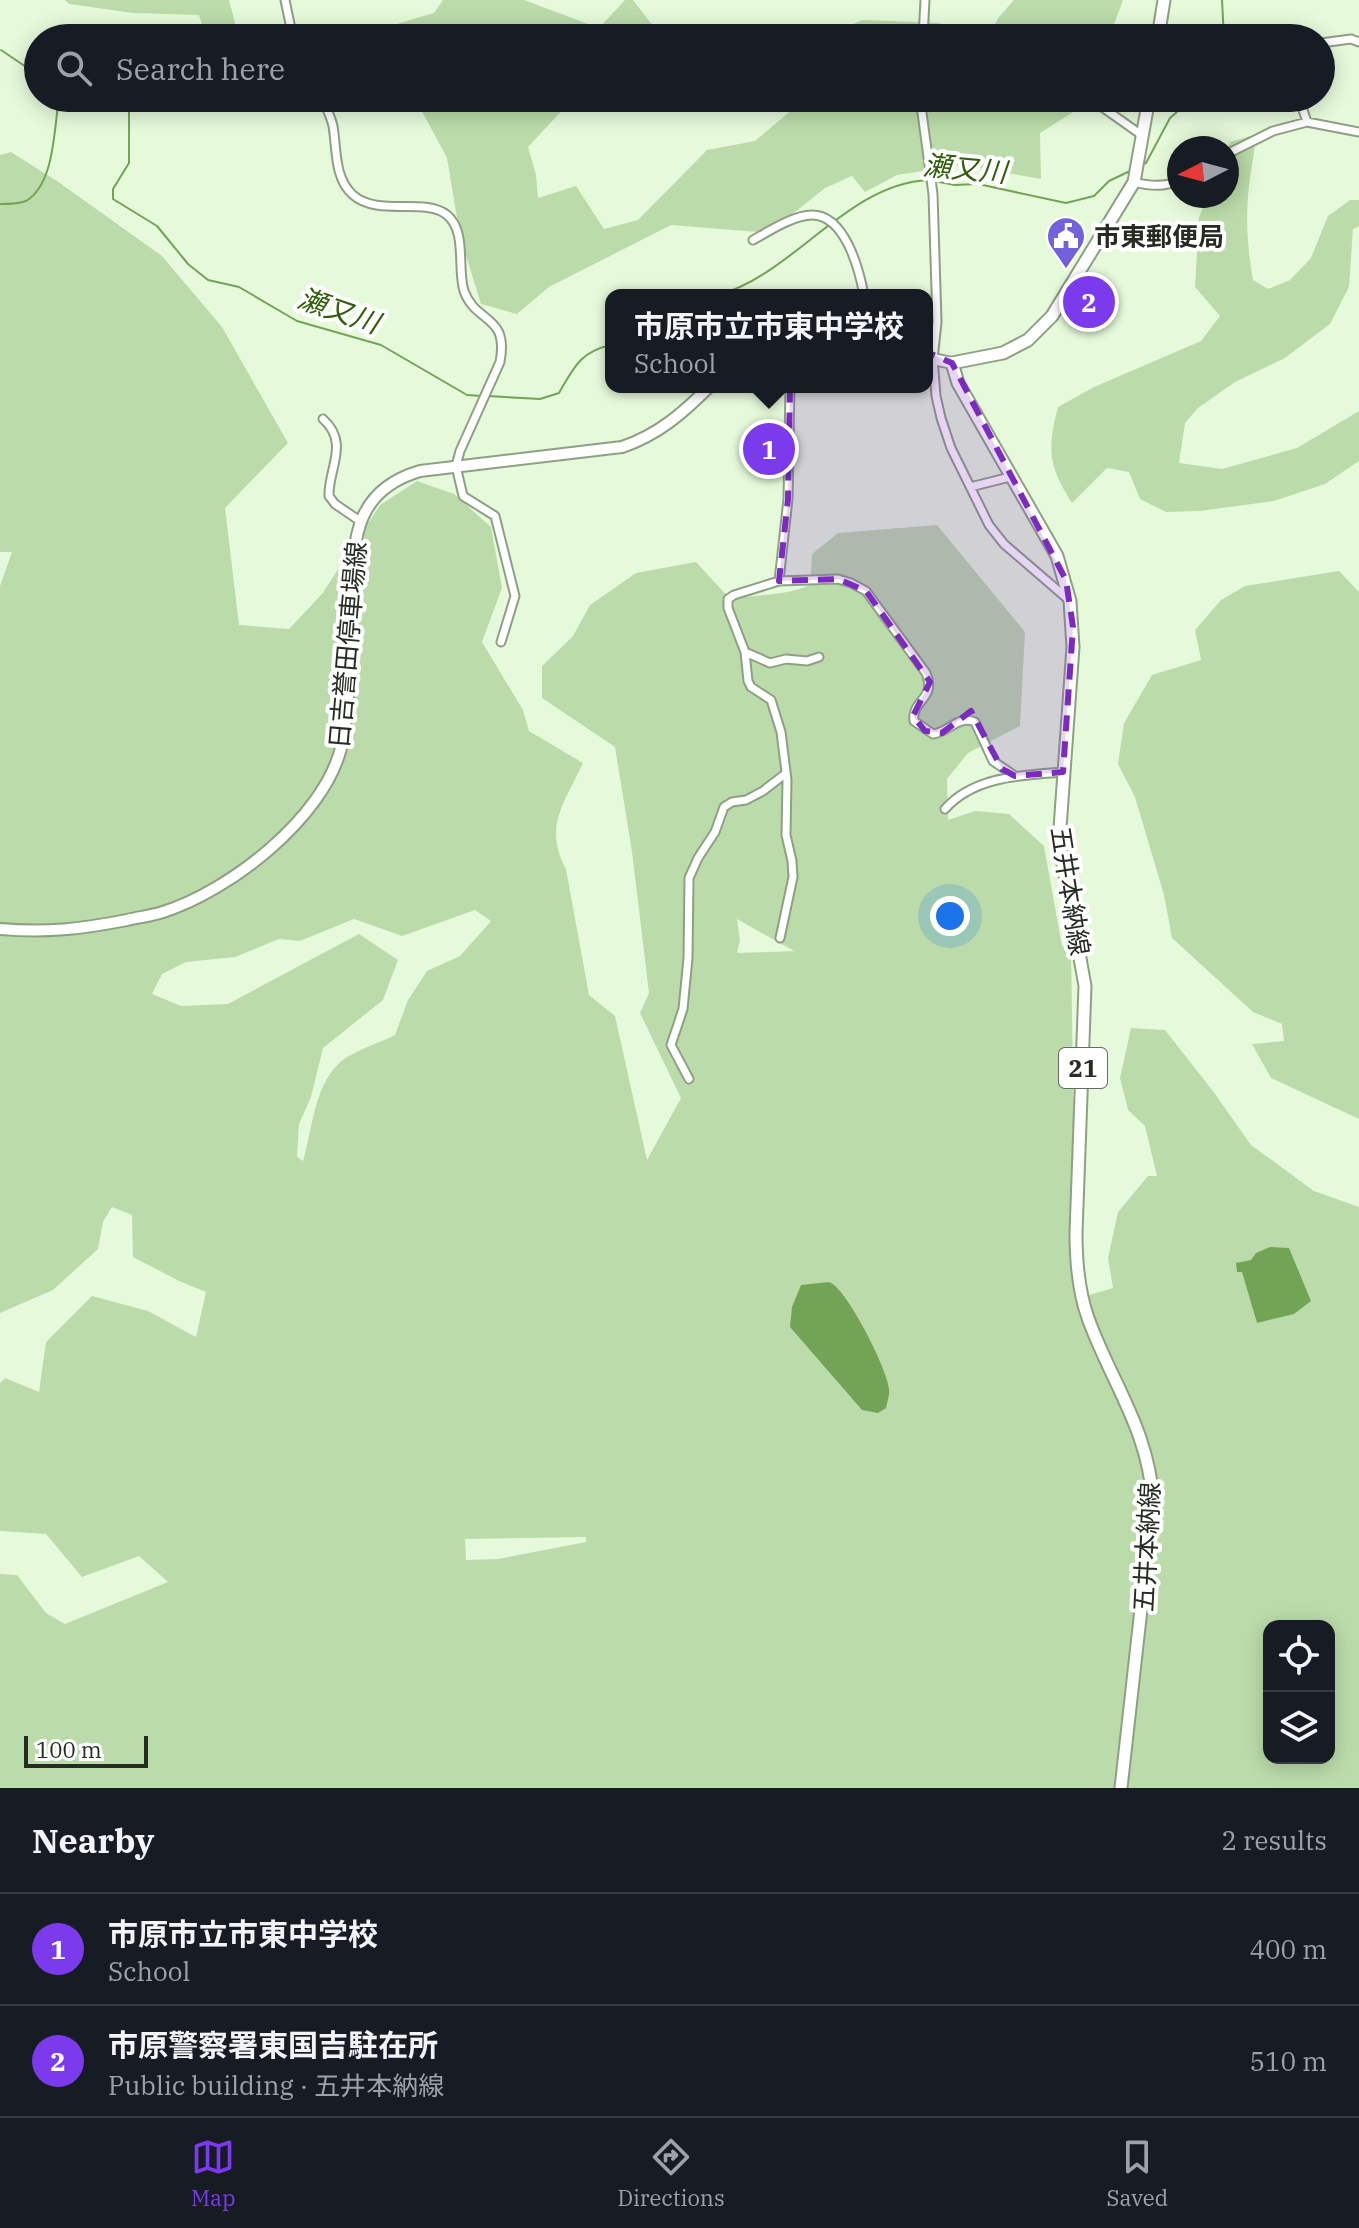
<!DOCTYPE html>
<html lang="en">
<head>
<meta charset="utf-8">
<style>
  :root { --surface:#171b24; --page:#20242c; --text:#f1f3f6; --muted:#9ea1a6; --line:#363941; --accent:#7c3aed }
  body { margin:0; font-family:"IBM Plex Serif","Noto Sans JP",serif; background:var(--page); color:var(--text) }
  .controls { position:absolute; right:24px; bottom:24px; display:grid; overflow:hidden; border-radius:16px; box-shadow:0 4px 20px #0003 }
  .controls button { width:72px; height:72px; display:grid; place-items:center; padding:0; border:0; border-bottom:2px solid var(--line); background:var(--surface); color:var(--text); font:40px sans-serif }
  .compass { position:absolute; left:1167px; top:136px; width:72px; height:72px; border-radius:50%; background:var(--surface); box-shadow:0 4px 20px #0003; rotate:264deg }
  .scale { position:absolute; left:24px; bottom:20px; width:124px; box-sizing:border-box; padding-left:8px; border:4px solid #252c21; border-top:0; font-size:22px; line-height:28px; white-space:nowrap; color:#252c21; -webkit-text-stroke:6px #fff; paint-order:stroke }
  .you { position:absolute; left:950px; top:916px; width:28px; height:28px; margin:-20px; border:6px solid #fff; border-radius:50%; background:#1a73e8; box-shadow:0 0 0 12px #1a73e833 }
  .badge { display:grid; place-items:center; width:52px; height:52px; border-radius:50%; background:var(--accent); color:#fff; font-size:26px; font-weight:700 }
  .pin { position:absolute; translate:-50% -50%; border:4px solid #fff; box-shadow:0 2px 8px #0006 }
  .popup { position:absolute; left:605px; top:289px; width:328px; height:104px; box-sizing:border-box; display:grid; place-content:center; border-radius:16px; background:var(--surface); filter:drop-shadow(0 2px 6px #0005); font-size:26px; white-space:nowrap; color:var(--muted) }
  .popup b { font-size:30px; color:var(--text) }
  .popup::after { content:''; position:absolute; left:50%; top:100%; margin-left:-16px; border:16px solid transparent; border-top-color:var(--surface) }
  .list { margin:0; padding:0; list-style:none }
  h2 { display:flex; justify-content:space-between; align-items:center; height:104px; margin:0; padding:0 32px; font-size:34px }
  h2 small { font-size:26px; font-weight:400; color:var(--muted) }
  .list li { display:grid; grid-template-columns:52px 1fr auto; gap:24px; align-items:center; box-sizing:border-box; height:112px; padding:0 32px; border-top:2px solid var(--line) }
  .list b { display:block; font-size:30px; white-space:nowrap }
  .list p { margin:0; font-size:26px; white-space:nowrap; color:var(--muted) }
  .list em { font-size:26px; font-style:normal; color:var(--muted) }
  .icon { flex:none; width:44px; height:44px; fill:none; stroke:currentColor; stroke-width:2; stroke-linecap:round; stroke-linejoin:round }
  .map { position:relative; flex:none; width:1359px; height:1788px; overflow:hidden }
  .search { position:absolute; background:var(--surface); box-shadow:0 4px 20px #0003; left:24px; right:24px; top:24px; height:88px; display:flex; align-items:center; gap:20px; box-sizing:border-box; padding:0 28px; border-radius:44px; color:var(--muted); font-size:30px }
  .sheet { height:328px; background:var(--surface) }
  nav { display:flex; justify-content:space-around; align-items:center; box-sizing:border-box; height:112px; border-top:2px solid var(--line); background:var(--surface); font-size:22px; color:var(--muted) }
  nav a { display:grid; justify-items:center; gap:4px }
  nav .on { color:var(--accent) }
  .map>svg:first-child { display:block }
</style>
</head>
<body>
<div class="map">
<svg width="1359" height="1788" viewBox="0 0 1359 1788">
  <rect width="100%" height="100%" fill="#e6fadb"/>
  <path fill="#bbdcaa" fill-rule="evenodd" d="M65,0h164l7,27 9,11h-39l-7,-23 -66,-2 -64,-9z
    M443,0h81l75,28 26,-28h8l20,26 -4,12h-286v-4l71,-21z
    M1014,0h109l-14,38h-122l12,-21z
    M862,20l77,3 43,15h-147l3,-7z
    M408,98h176l-17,7 -39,42 8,28 2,23 38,-12 28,43 34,-9 69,-70 48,-9 51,-43h282l-2,6 -46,29 1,46 -79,-14 -65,10 -32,17 -13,-16 -27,12 -56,45 -98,-8 -122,62 -32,27 -36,-10 -21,-68 -13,-78 -29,-54z
    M1254,135c2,16 -2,27 -4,43 -5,35 -3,68 3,102l15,9 22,-9 21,-22 17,-42 22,-16h9v26l-6,3 -4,58 -19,37 -45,34 -50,24 -37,26 -13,15 -6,40 43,6 75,-21 62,-37v50l-34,23 -51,17 -74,10 -34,1 -26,-13 -11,-27 -22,-4 -35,35c-24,-38 -25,-54 -14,-96l36,-20 107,-46 19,-25 -25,-29 4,-70 9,-21h19v-46l3,-8z
    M11,152l46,29 105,75 60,71 66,116 -63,65 14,117 50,4 33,-35 58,-89 37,-24 37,13 37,33 11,61 -20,54 41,68 6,21 54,32c-18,39 -40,64 -17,106l23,126 26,21 32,144 34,-62 -41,-85 9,-20 -17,-141 -17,-105 -73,-49v-32l31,-30 17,-31 46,-32 60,-11 35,38c28,-7 52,-3 79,-15l2,-31 26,-21 99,-8 88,107 -5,94 -52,27 -21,26 1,41 27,-9 34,3 35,32 18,100 9,-2 5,355 37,-11 -5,-30 10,-46 30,-36h9l-12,-50 -17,-16 -8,-32 11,-50 34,2 48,61 38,54 63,46 45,16v581h-1359v-214l17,1 29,38 19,11 103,-42 -29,-26 -57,21 -36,-43 -46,-3v-148l5,-5 34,14 7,-50 46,-46 56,15 48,26 10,-45 -27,-11 -46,-24 -1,-42 -20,-8 -9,15 -5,27 -45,41 -53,23v-727l12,-34h-12v-397zM475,910l16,11 -31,35 -33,15 -19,29 -13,35c-16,8 -36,14 -51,24 -30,23 -31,68 -41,102l-6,-4 2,-33 12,-27 12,-49 60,-48 15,-40 -39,-26 -131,70 -47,2 -29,-12 10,-20 24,-12 49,-5 44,-18 21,2 54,-22 48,17zM737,919l57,32h1l-58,2 3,-13zM586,1537v5l-88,17 -32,1 -1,-21zM1269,1626h60v132h-60z
    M1339,571l20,21v527l-88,-41 -19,-34 32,-3 -2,-17 -29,-12 -81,-74 -8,-43 -29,-98 -17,-33 6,-41 28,-48 49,-15 -6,-30 26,-30 24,-14z"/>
  <path fill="#73a456" d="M1270,1247l19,1 22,53 -17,13 -37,9 -15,-51h-5l-1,-9 15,-3 5,-7z
    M829,1282c17,5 59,88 60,107 1,6 -2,13 -3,19l-8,5 -16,-3 -72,-83 2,-20 9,-22z"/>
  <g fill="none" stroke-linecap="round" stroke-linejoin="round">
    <path stroke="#73a456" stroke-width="2" d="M1222,0l2,38
      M1,50l37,25
      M129,98v65l-16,26v10l44,27 31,38 20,16 31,7 58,34 84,24 86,50 15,1
      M1141,165l5,-2 24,-45 23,-20
      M934,181l21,4 23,-1 88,19 28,-7 15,-15 23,-11
      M0,204c7,0 19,0 26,-3 29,-17 28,-74 33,-103
      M718,295c75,-20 129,-111 210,-115
      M488,396l52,3 19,-6c15,-26 21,-41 52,-48"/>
    <defs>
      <path id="minor" d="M285,0l8,38
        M923,38l2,-38
        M1321,43l30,-4 8,3
        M322,98c4,9 9,19 11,28 4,24 1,52 20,69 25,22 72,2 94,20 20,16 10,54 17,76 12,33 45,23 36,71l-40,89 -4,15 7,30 32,20 20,80 -14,46
        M920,98l13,96 4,128 -4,37 3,37 5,22 10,30 38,77 15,19 65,56
        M1299,98l8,24
        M1095,102l48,34
        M1227,154l46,-23 34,-9 52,10
        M1134,182c15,4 31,6 45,-2
        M753,240c16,-9 41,-25 59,-25 33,0 47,54 52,80
        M323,419c27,24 5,50 6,77l6,8 25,17
        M970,487l40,-10
        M779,581l9,-82 2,-112
        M745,652l25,11 16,-4 21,2 12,-4
        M945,809c29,-33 78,-34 118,-37
        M780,938l13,-61 -1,-16 -6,-26 1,-55 -6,-48 -10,-32 -20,-13 -3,-6 -3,-29 -17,-44v-9l6,-4 45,-14 59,-2 13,4 15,8 60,82c11,26 -15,27 -12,48l19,13c16,-2 25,-19 42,-12l18,39 22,15
        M689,1079l-18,-34 12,-36 5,-51 1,-80 9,-20 17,-26 9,-25 8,-5 14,-2 17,-9 22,-17"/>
      <path id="secondary" d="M927,353l6,6 19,4
        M0,929c47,4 81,0 127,-9 12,-3 24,-4 36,-8 66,-21 160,-93 178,-164 10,-44 8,-94 10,-139 3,-62 -2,-117 69,-138l202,-24c36,-12 61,-34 87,-60"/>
      <path id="primary" d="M1158,38l6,-38
        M1121,1788l32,-286c-4,-72 -42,-120 -65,-184 -10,-28 -12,-56 -12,-85l9,-247 -26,-144 14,-195 -3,-46 -13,-45 -99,-173 -6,-20 51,-10 25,-13 24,-24 82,-134 15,-84"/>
    </defs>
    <use href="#minor" stroke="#8ea084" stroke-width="11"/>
    <use href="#secondary" stroke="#8ea084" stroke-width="14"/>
    <use href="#primary" stroke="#8ea084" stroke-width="15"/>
    <use href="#minor" stroke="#fff" stroke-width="7"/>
    <use href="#secondary" stroke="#fff" stroke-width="10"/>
    <use href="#primary" stroke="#fff" stroke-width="11"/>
  </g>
  <path fill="#7b2cbf" fill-opacity="0.2" stroke="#7b2cbf" stroke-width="6" stroke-dasharray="16 10" stroke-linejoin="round" d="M869,342l41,3 42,18 114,217 7,47 -10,145 -48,4 -13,-7 -31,-58 -29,22 -17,-2 -12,-15 17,-34 -64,-91 -28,-12 -59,2 9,-82 2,-113z"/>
  <defs>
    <symbol id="civic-pin" viewBox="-11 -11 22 30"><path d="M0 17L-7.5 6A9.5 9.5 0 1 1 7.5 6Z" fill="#7162dc" stroke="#fff"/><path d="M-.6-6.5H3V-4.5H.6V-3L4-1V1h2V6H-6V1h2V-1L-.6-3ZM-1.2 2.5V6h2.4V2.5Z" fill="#fff"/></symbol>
  </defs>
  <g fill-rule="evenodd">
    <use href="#civic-pin" x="1044" y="214" width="44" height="60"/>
  </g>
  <g text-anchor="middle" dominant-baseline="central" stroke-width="8" stroke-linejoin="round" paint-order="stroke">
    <rect fill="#fff" stroke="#666b64" stroke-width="2" x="1059" y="1048" width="48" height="40" rx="6"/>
    <g font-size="24" font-weight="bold" fill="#252c21">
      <text x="1083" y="1068">21</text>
    </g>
    <g font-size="26" font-weight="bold" fill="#252c21" stroke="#fff" text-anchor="start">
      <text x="1094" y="236">市東郵便局</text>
    </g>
    <g font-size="26" fill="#252c21" stroke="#fff">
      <text transform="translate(347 645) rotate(-85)">日吉誉田停車場線</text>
      <text transform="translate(1071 891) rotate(81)">五井本納線</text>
      <text transform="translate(1146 1547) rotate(-87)">五井本納線</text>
    </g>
    <g font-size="28" font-style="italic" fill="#315e0a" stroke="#fff">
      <text transform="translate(965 168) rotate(5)">瀬又川</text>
      <text transform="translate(339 310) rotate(19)">瀬又川</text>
    </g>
  </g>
</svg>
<div class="controls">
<button><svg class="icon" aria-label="locate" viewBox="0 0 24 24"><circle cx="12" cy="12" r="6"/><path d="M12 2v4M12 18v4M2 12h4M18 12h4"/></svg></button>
<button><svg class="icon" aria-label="layers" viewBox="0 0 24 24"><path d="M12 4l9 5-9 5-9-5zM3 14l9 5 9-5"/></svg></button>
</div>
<svg class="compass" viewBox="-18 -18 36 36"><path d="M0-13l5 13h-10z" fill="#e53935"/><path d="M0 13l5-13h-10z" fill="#9ea1a6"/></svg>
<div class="scale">100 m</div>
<div class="you"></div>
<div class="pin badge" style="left:769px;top:449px">1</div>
<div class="popup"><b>市原市立市東中学校</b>School</div>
<div class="pin badge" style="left:1089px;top:302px">2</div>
<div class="search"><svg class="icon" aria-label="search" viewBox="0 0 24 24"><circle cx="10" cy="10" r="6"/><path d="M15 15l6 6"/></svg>Search here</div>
</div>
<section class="sheet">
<h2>Nearby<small>2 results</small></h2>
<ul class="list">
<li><span class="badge">1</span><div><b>市原市立市東中学校</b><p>School</p></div><em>400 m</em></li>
<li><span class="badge">2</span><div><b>市原警察署東国吉駐在所</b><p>Public building · 五井本納線</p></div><em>510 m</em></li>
</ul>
</section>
<nav>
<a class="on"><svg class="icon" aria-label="map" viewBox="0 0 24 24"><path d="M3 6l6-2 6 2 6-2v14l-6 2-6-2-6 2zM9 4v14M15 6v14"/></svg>Map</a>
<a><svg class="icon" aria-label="directions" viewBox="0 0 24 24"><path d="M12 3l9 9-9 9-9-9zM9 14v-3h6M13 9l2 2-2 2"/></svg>Directions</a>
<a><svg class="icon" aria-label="saved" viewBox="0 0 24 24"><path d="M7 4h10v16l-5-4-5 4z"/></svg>Saved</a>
</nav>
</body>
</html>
